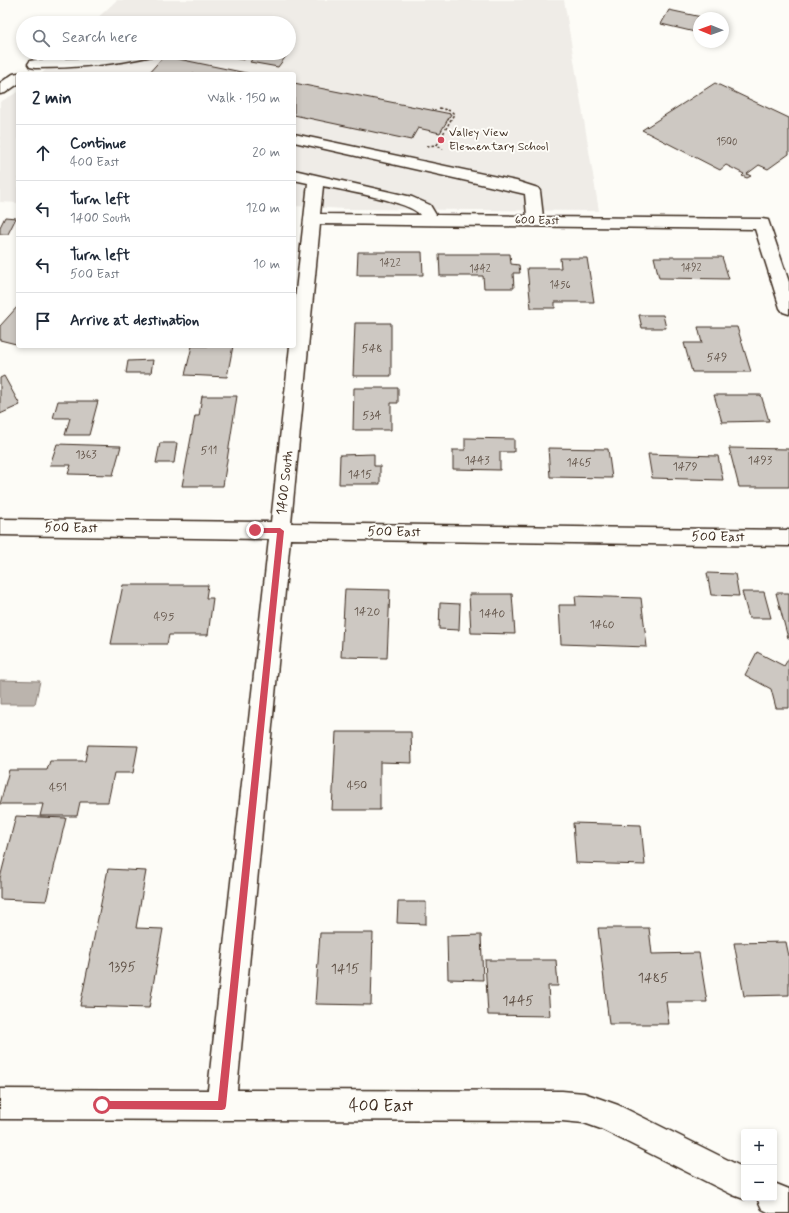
<!DOCTYPE html>
<html lang="en">
<head>
<meta charset="utf-8">
<style>
  :root { --surface:#fff; --page:#f6f6f7; --text:#1f2937; --muted:#747a83; --line:#e0e1e3 }
  body { margin:0; font-family:Mynerve,sans-serif; background:var(--page); color:var(--text) }
  .controls { position:absolute; right:12px; bottom:12px; display:grid; overflow:hidden; border-radius:4px; box-shadow:0 2px 6px #0003 }
  .controls button { width:36px; height:36px; display:grid; place-items:center; padding:0; border:0; border-bottom:1px solid var(--line); background:var(--surface); color:var(--text); font:20px sans-serif }
  .compass { position:absolute; left:693px; top:12px; width:36px; height:36px; border-radius:50%; background:var(--surface); box-shadow:0 2px 6px #0003; rotate:271deg }
  .stop { position:absolute; width:12px; height:12px; margin:-9px; border:3px solid #d1495b; border-radius:50%; background:#fff }
  .stop.end { background:#d1495b; border-color:#fff; box-shadow:0 1px 4px #0008 }
  .list { margin:0; padding:0; list-style:none }
  h2 { display:flex; justify-content:space-between; align-items:center; height:52px; margin:0; padding:0 16px; font-size:17px }
  h2 small { font-size:13px; font-weight:400; color:var(--muted) }
  .list li { display:grid; grid-template-columns:26px 1fr auto; gap:12px; align-items:center; box-sizing:border-box; height:56px; padding:0 16px; border-top:1px solid var(--line) }
  .list b { display:block; font-size:15px; white-space:nowrap }
  .list p { margin:0; font-size:13px; white-space:nowrap; color:var(--muted) }
  .list em { font-size:13px; font-style:normal; color:var(--muted) }
  .icon { flex:none; width:22px; height:22px; fill:none; stroke:currentColor; stroke-width:2; stroke-linecap:round; stroke-linejoin:round }
  .map { position:relative; flex:none; width:789px; height:1213px; overflow:hidden }
  .search { position:absolute; background:var(--surface); box-shadow:0 2px 6px #0003; left:16px; top:16px; width:280px; height:44px; display:flex; align-items:center; gap:10px; box-sizing:border-box; padding:0 14px; border-radius:22px; color:var(--muted); font-size:15px }
  .panel { position:absolute; background:var(--surface); box-shadow:0 2px 6px #0003; left:16px; top:72px; width:280px; height:276px; border-radius:4px }
  .map>svg:first-child { display:block }
</style>
</head>
<body>
<div class="map">
<svg width="789" height="1213" viewBox="0 0 789 1213">
  <rect width="100%" height="100%" fill="#fdfcf7"/>
  <filter id="ink" filterUnits="userSpaceOnUse"><feTurbulence type="fractalNoise" baseFrequency=".025" numOctaves="2"/><feDisplacementMap in="SourceGraphic" scale="8" xChannelSelector="R" yChannelSelector="G"/><feConvolveMatrix kernelMatrix="1 2 1 2 8 2 1 2 1" color-interpolation-filters="sRGB"/></filter>
  <g filter="url(#ink)">
    <path fill="#efece7" d="M117,0h447l35,211 -254,-2 -51,-3v-132h-253l24,-21h224v-30h-197z
      M18,92v111l-18,-1v-100z"/>
    <path fill="#bbb4ad" stroke="#887d74" d="M0,680l40,1 -5,23h-35z"/>
    <path fill="#cdc8c2" stroke="#3b2a1e" d="M669,10l37,8h-7v15l-38,-9z
      M218,53h32l-6,7 -27,-5z
      M257,53h18l12,2 -9,12 -28,-5z
      M164,56l87,18h-103z
      M294,83l157,31 -11,19 -22,-5 -7,12 -117,-25z
      M715,83l74,35v36l-21,15 -9,-4 -12,9 4,2 -4,2 -5,-2 2,-2 -18,-9 -6,5 -78,-40z
      M5,217l11,1 -8,16h-8v-7z
      M358,252h64l1,23h-66z
      M439,254h71l1,10 8,1 1,8h-7l1,15h-30l-1,-12h-43z
      M654,257h68l7,22 -70,-1z
      M560,258h27l7,44h-39v6h-24l-4,-40h34z
      M18,306v35l-2,3 -16,-4v-14z
      M639,315h24l3,13h-24z
      M355,323h36v53h-38z
      M698,327h39l14,45h-59l-8,-29h18z
      M192,346h41l-6,31 -42,-2z
      M153,360l-2,13h-25l2,-12z
      M4,376l16,29 -20,9v-36z
      M354,388h44v15h-7v27h-38z
      M714,395h47l8,26 -47,1z
      M202,396h35l-14,90h-41l13,-70h4z
      M58,401h40l-9,34h-24l5,-17h-17z
      M465,438l49,1v13h-14v18l-47,-1v-19h12z
      M160,443h17l-3,20h-18z
      M57,444l64,2 -8,29 -45,-1 3,-9h-21z
      M548,448l60,1 4,29 -62,-1z
      M729,448l60,1v38h-50z
      M374,454v12h6v18h-41l1,-29z
      M648,454l70,2 5,24 -71,-2z
      M707,573l28,1 4,22 -28,-1z
      M123,585h85l-2,13h7l-5,37h-39l-2,9h-56z
      M345,589l45,1 -3,68 -46,-1z
      M742,592h22l7,26h-22z
      M776,593h13v45h-1z
      M469,594h43l3,40 -44,-1z
      M575,596l66,2 6,49 -86,-3 -2,-39h17z
      M440,603l20,1 -1,26 -20,-1z
      M757,652l27,14 5,-8v50h-13l-5,-19 -26,-14z
      M336,732h75l1,31 -32,-1v48h-48z
      M88,745l50,1 -5,27h-19l-6,29h-28l-3,14h-37l3,-12h-43l9,-34h38l3,-9h35z
      M16,816l50,2 -20,83 -46,-2v-21z
      M573,823l68,2 4,40 -69,-2z
      M108,869l38,2 -10,57 27,1 -14,79 -69,-2z
      M398,902h28v22l-29,-1z
      M598,928h51l3,26 47,-1 8,49h-41l3,22h-60z
      M320,933h53l-2,72 -56,-1z
      M481,935l2,45 -35,-1 -1,-43z
      M786,942l3,14v39l-45,1 -10,-53z
      M485,960h71l2,26h-10l2,30 -62,-1z"/>
    <g fill="none" stroke-linecap="round" stroke-linejoin="round">
      <defs>
        <path id="minor" d="M127,53h27l-2,3c-39,9 -78,12 -117,12l-5,-1 -2,-3 2,-3 5,-1 56,-2z
          M18,73l5,1h-5v10l-13,9 -5,1v-11l13,-9z
          M294,134l222,47 22,7 2,3 3,26 219,2 6,1 21,62v32l-6,-2 -3,-4 -25,-79 -435,-5 -29,299 498,7v16l-499,-7 -53,551 325,1 22,2 34,12 126,63v30h3l-3,1 -11,-4 -132,-66 -17,-6 -22,-2 -338,-1 -3,1 -3,-1 -218,-1v-30l208,1 61,-551 -269,-4v-16l271,3 19,-176h4v-37l14,-126 -14,-3v-10l118,27 18,8 6,10 91,1 -2,-22 -231,-52zM323,186c18,4 89,16 97,29l-100,-1z
          M774,1183l15,6v24h-19l-8,-4 -5,-11h17z"/>
      </defs>
      <use href="#minor" stroke="#3b2a1e" stroke-width="3"/>
      <path stroke="#3b2a1e" stroke-width="1.5" stroke-dasharray="2.5 2" stroke-linecap="butt" d="M439,108l12,3 3,3 -17,31 6,4
        M427,146l10,-1"/>
      <use href="#minor" fill="#fdfcf7" fill-rule="evenodd"/>
    </g>
  </g>
  <path fill="#d1495b" d="M255,528h25l4,3 -58,575 -1,3 -3,1 -120,-1 -3,-1 -1,-3 1,-3 3,-1h116l59,-568h-22l-3,-3z"/>
  <circle fill="#d1495b" stroke="#fdfcf7" stroke-width="1.5" cx="441" cy="140" r="4"/>
  <g text-anchor="middle" dominant-baseline="central" stroke-width="4" stroke-linejoin="round" paint-order="stroke">
    <g font-size="10" fill="#605247">
      <text x="727" y="142">1500</text>
      <text x="390" y="263">1422</text>
      <text x="691" y="268">1492</text>
      <text x="480" y="269">1442</text>
      <text x="560" y="285">1456</text>
    </g>
    <g font-size="12" fill="#3b2a1e" stroke="#fdfcf7" text-anchor="start">
      <text x="449" y="133">Valley View<tspan x="449" dy="14">Elementary School</tspan></text>
    </g>
    <g font-size="12" fill="#3b2a1e" stroke="#fdfcf7">
      <text transform="translate(537 221) rotate(1)">600 East</text>
    </g>
    <g font-size="12" fill="#605247">
      <text x="372" y="349">548</text>
      <text x="717" y="358">549</text>
      <text x="372" y="416">534</text>
      <text x="209" y="451">511</text>
      <text x="86" y="455">1363</text>
      <text x="477" y="461">1443</text>
      <text x="760" y="461">1493</text>
      <text x="579" y="463">1465</text>
      <text x="685" y="467">1479</text>
      <text x="360" y="475">1415</text>
      <text x="367" y="612">1420</text>
      <text x="492" y="614">1440</text>
      <text x="164" y="617">495</text>
      <text x="602" y="625">1460</text>
      <text x="357" y="786">450</text>
      <text x="58" y="788">451</text>
    </g>
    <g font-size="14" fill="#3b2a1e" stroke="#fdfcf7">
      <text transform="translate(285 483) rotate(-84)">1400 South</text>
      <text transform="translate(71 528) rotate(1)">500 East</text>
      <text transform="translate(394 532) rotate(1)">500 East</text>
      <text transform="translate(718 537) rotate(1)">500 East</text>
    </g>
    <g font-size="14" fill="#605247">
      <text x="122" y="967">1395</text>
      <text x="345" y="969">1415</text>
      <text x="653" y="978">1485</text>
      <text x="518" y="1001">1445</text>
    </g>
    <g font-size="17" fill="#3b2a1e" stroke="#fdfcf7">
      <text x="381" y="1106">400 East</text>
    </g>
  </g>
</svg>
<div class="controls">
<button>+</button>
<button>−</button>
</div>
<svg class="compass" viewBox="-18 -18 36 36"><path d="M0-13l5 13h-10z" fill="#e53935"/><path d="M0 13l5-13h-10z" fill="#747a83"/></svg>
<div class="stop" style="left:102px;top:1105px"></div>
<div class="stop end" style="left:255px;top:530px"></div>
<div class="search"><svg class="icon" aria-label="search" viewBox="0 0 24 24"><circle cx="10" cy="10" r="6"/><path d="M15 15l6 6"/></svg>Search here</div>
<section class="panel">
<h2>2 min<small>Walk · 150 m</small></h2>
<ul class="list">
<li><svg class="icon" aria-label="ahead" viewBox="0 0 24 24"><path d="M12 20V5M6 11l6-6 6 6"/></svg><div><b>Continue</b><p>400 East</p></div><em>20 m</em></li>
<li><svg class="icon" aria-label="left" viewBox="0 0 24 24"><path d="M17 20v-9H6M10 6l-5 5 5 5"/></svg><div><b>Turn left</b><p>1400 South</p></div><em>120 m</em></li>
<li><svg class="icon" aria-label="left" viewBox="0 0 24 24"><path d="M17 20v-9H6M10 6l-5 5 5 5"/></svg><div><b>Turn left</b><p>500 East</p></div><em>10 m</em></li>
<li><svg class="icon" aria-label="arrive" viewBox="0 0 24 24"><path d="M6 21V4h12l-3 4 3 4H6"/></svg><div><b>Arrive at destination</b></div></li>
</ul>
</section>
</div>
</body>
</html>
